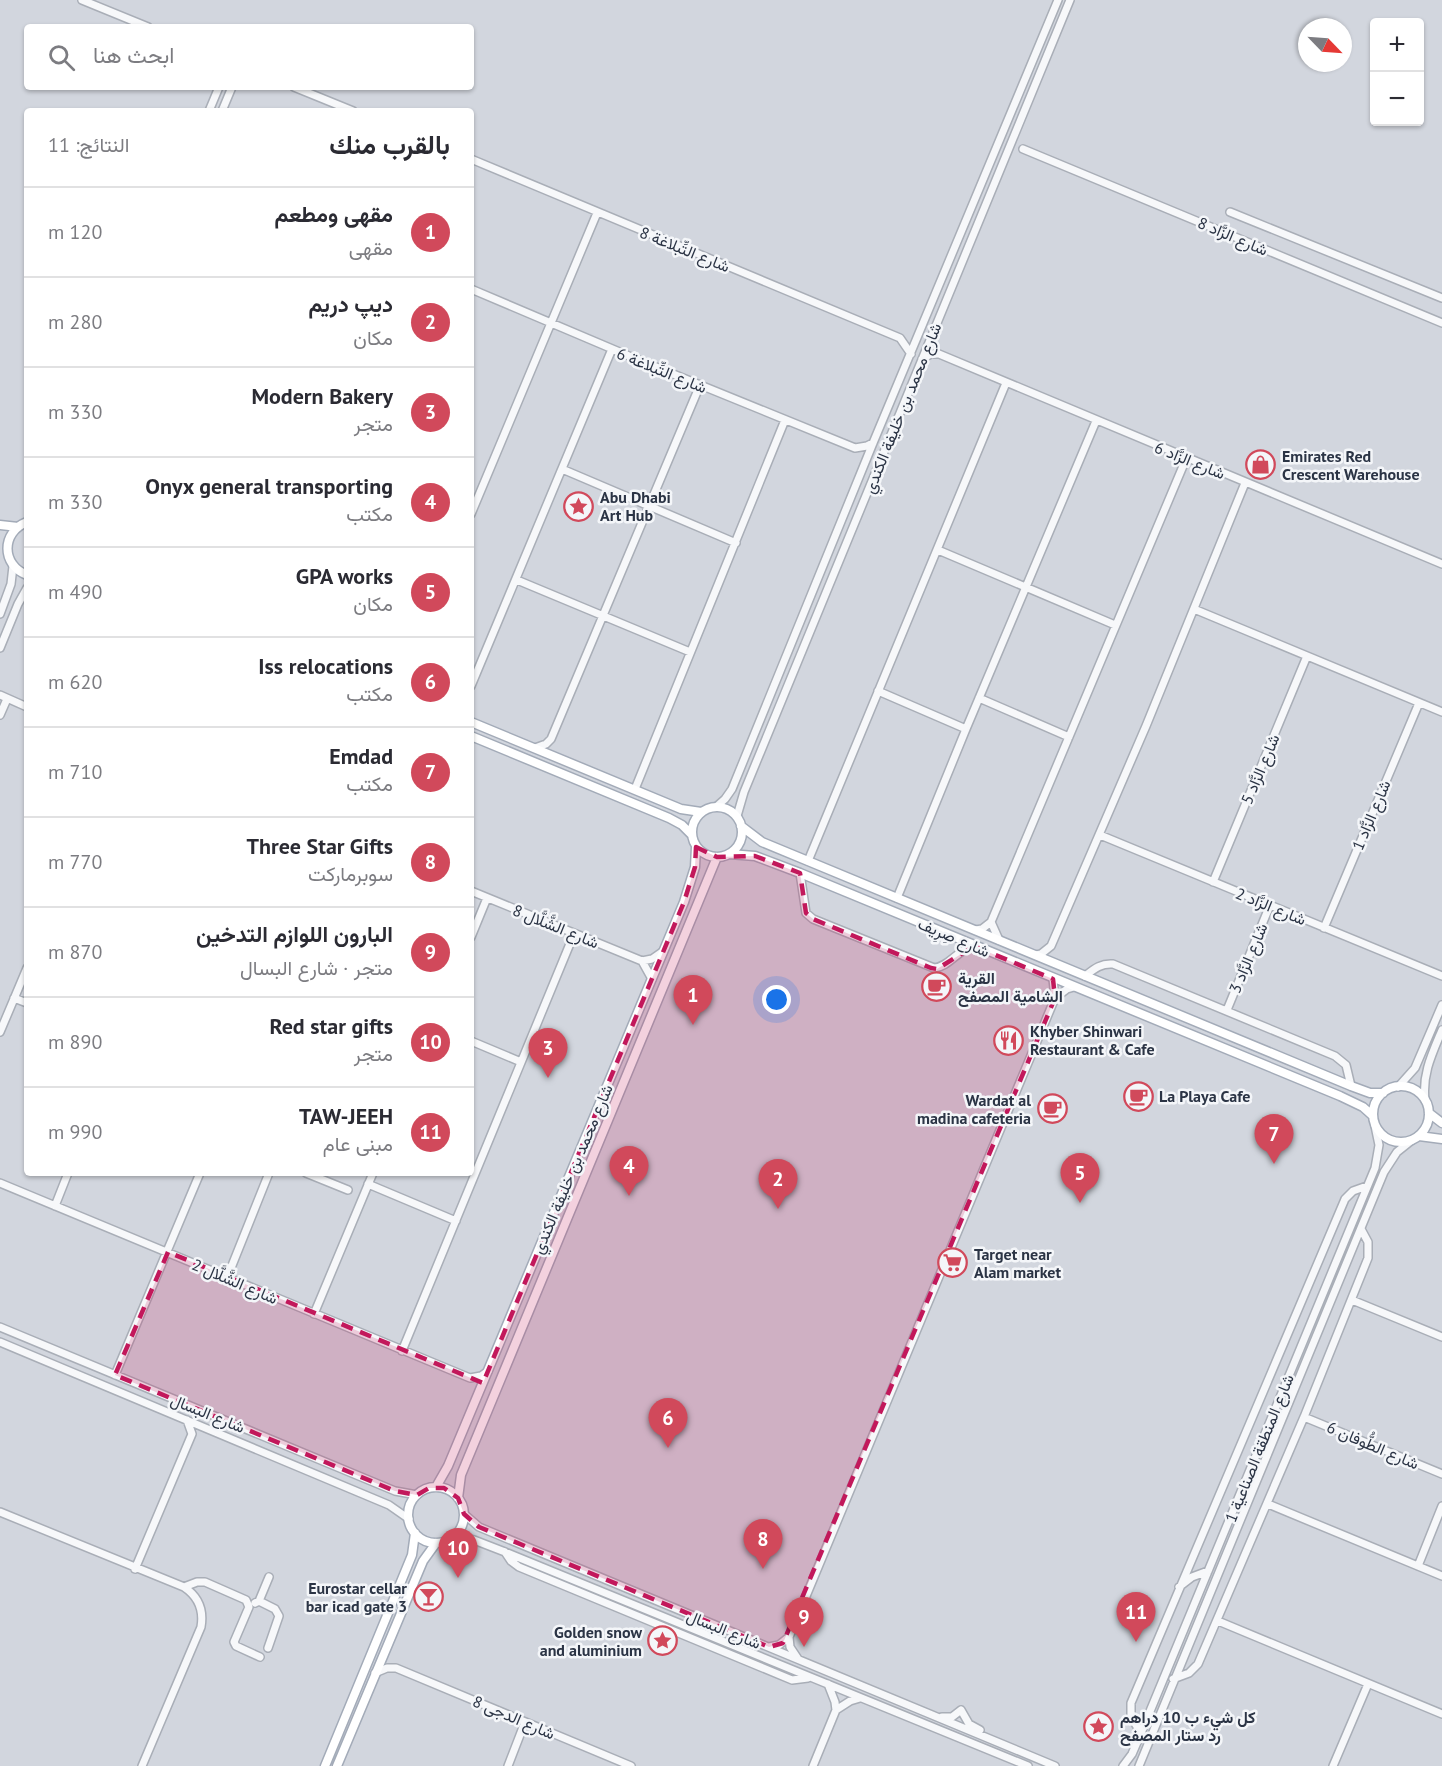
<!DOCTYPE html>
<html lang="ar">
<head>
<meta charset="utf-8">
<style>
  :root { --surface:#fff; --page:#f2f2f3; --text:#2b2b33; --muted:#7c7c81; --line:#e1e1e2; --accent:#d1495b }
  body { margin:0; font-family:"PT Sans",Vazirmatn,sans-serif; background:var(--page); color:var(--text); direction:rtl }
  .controls { position:absolute; right:18px; top:18px; display:grid; overflow:hidden; border-radius:6px; box-shadow:0 2px 4px #0004 }
  .controls button { width:54px; height:54px; display:grid; place-items:center; padding:0; border:0; border-bottom:2px solid var(--line); background:var(--surface); color:var(--text); font:30px sans-serif }
  .compass { position:absolute; left:1298px; top:18px; width:54px; height:54px; border-radius:50%; background:var(--surface); box-shadow:0 2px 4px #0004; rotate:115deg }
  .you { position:absolute; left:777px; top:1000px; width:21px; height:21px; margin:-15px; border:4px solid #fff; border-radius:50%; background:#1a73e8; box-shadow:0 0 0 9px #1a73e833 }
  .badge { display:grid; place-items:center; width:39px; height:39px; border-radius:50%; background:var(--accent); color:#fff; font-size:20px; font-weight:700 }
  .pin { position:absolute; translate:-50% -50px; filter:drop-shadow(0 2px 3px #0008) }
  .pin::after { content:''; position:absolute; top:32px; width:21px; height:18px; background:inherit; clip-path:polygon(0 0,100% 0,50% 100%) }
  .list { margin:0; padding:0; list-style:none }
  h2 { display:flex; justify-content:space-between; align-items:center; height:78px; margin:0; padding:0 24px; font-size:26px }
  h2 small { font-size:20px; font-weight:400; color:var(--muted) }
  .list li { display:grid; grid-template-columns:39px 1fr auto; gap:18px; align-items:center; box-sizing:border-box; height:90px; padding:0 24px; border-top:2px solid var(--line) }
  .list b { display:block; font-size:22px; white-space:nowrap }
  .list p { margin:0; font-size:20px; white-space:nowrap; color:var(--muted) }
  .list em { font-size:20px; font-style:normal; color:var(--muted) }
  .icon { flex:none; width:33px; height:33px; fill:none; stroke:currentColor; stroke-width:2; stroke-linecap:round; stroke-linejoin:round }
  .map { position:relative; flex:none; width:1442px; height:1766px; overflow:hidden; direction:ltr }
  .search { position:absolute; background:var(--surface); box-shadow:0 2px 4px #0004; left:24px; top:24px; width:450px; height:66px; display:flex; align-items:center; gap:15px; box-sizing:border-box; padding:0 21px; border-radius:6px; color:var(--muted); font-size:22px }
  .panel { position:absolute; background:var(--surface); box-shadow:0 2px 4px #0004; left:24px; top:108px; width:450px; height:1068px; border-radius:6px; direction:rtl }
  .map>svg:first-child { display:block }
</style>
</head>
<body>
<div class="map">
<svg width="1442" height="1766" viewBox="0 0 1442 1766">
  <rect width="100%" height="100%" fill="#e4e7ec"/>
  <path fill="#d2d6de" fill-rule="evenodd" d="M0,0h1442v1766h-1442zM1374,22h46v100h-46zM27,27h444v60h-444zM1307,27h36v36h-36zM27,111h444v1062h-444z"/>
  <g fill="none" stroke-linecap="round" stroke-linejoin="round">
    <defs>
      <path id="minor" d="M82,0l66,27
        M294,87l59,24
        M209,111l10,-24
        M222,111l10,-24
        M1023,149l419,174
        M471,159l429,179 11,16
        M1230,212l212,86
        M471,289l158,67 226,92 12,-2 6,-3
        M922,359l9,-5h8l503,210
        M562,469l174,74
        M471,514l126,-301
        M938,550l177,75
        M517,580l173,72
        M1194,609l248,103
        M0,614l11,-30 2,-18
        M0,648l18,-44 9,-16
        M471,686l141,-337
        M878,691l88,38
        M0,695l27,12
        M979,698l90,39
        M0,715l7,-16
        M535,748l11,-4 5,-5 149,-354
        M635,789l150,-369
        M716,807l9,-8 7,-10 141,-346 185,-443
        M737,816l7,-24 326,-792
        M1100,835l342,141
        M808,861l198,-478
        M800,873l6,40 7,6 121,49c15,-1 24,-19 40,-22
        M1213,882l94,-226
        M471,891l171,70 10,-2 10,-7
        M897,898l69,-169 130,-308
        M991,922l8,18
        M1324,928l95,-225
        M975,930l7,-1 9,-7 195,-463
        M471,937l16,-39
        M1036,955l5,-1 10,-8 95,-220 99,-243
        M642,961l10,18
        M1085,976c9,-7 16,-13 28,-12l222,92 11,9 5,21
        M14,998l13,5
        M1055,998l12,-9 7,-2
        M1227,1010l43,-105
        M0,1032l27,-64
        M471,1041l50,21
        M1398,1087l17,-19 27,-63
        M1425,1100c-3,-26 7,-46 17,-70
        M306,1173l42,17
        M0,1183l470,195 11,-2 7,-5
        M368,1184l88,37
        M55,1206l13,-33
        M227,1278l42,-105
        M1352,1300l90,37
        M314,1314l59,-141
        M0,1327l395,164 22,4
        M0,1342l389,163 20,14
        M402,1351l172,-417
        M115,1375l85,-202
        M1304,1417l138,57
        M1268,1504l174,72
        M0,1512l184,75c15,10 20,23 17,40l-59,139
        M464,1514l15,13 576,239
        M454,1536l20,4 31,12 523,214
        M505,1552l6,9 8,6 273,113 16,-2
        M1418,1566l24,-60
        M135,1569l57,-135 -5,-14
        M184,1587l13,-5h8l41,18 3,7 -15,35 2,4 24,11
        M1179,1587l13,-10 16,-6
        M259,1601l16,8 4,7 -11,32
        M255,1603l4,-2 10,-24
        M1218,1621l224,93
        M789,1637l1,10 8,12
        M769,1647l10,-2 10,-8 266,-639 -2,-19
        M375,1673l12,-5h9l235,98
        M1173,1679l16,-6 9,-9 106,-247 64,-159v-16l-7,-13
        M828,1684l7,18 1,8
        M942,1717h10l9,-7 8,14 11,6
        M1141,1733l-10,-16v-14l214,-504 8,-8 14,-5
        M508,1766l17,-44
        M813,1766l23,-56 14,-9 10,-3
        M1123,1766l9,-12 9,-21 234,-565 4,-23 -4,-19
        M1139,1766l245,-594 13,-20 15,-12
        M1333,1766l35,-82"/>
      <path id="major" d="M27,522c-26,10 -26,43 0,53
        M0,525l18,2
        M471,722l210,87 20,3
        M471,736l198,82 13,7 10,10
        M692 832a25 25 0 1 1 50 0a25 25 0 1 1-50 0Z
        M741,826l21,16 46,19 543,225 19,7h13
        M729,854l26,2 45,17 540,223 23,11 10,9
        M1373 1114a28 28 0 1 1 56 0a28 28 0 1 1-56 0Z
        M1429,1113l13,10
        M1419,1136l23,3
        M436,1487l12,-21 236,-564 11,-35 1,-20
        M408 1515a28 28 0 1 1 56 0a28 28 0 1 1-56 0Z
        M458,1498l3,-23 256,-618
        M325,1766l87,-211 3,-22
        M337,1766l86,-205 13,-18"/>
    </defs>
    <use href="#minor" stroke="#a9aeb7" stroke-width="10"/>
    <use href="#major" stroke="#a3abb8" stroke-width="11"/>
    <use href="#minor" stroke="#f7f8fa" stroke-width="7"/>
    <use href="#major" stroke="#fff" stroke-width="8"/>
  </g>
  <path fill="#c2185b" fill-opacity="0.2" stroke="#c2185b" stroke-width="4.5" stroke-dasharray="12 8" stroke-linejoin="round" d="M696,847l21,10 38,-1 45,17 6,40 7,6 118,49 6,1 37,-23 79,33 2,19 -272,645 -14,4 -290,-120 -15,-13 -6,-16 -14,-10h-15l-12,7 -22,-4 -280,-116 53,-123 315,131 201,-481 11,-35z"/>
  <defs>
    <symbol id="shop-ring" viewBox="-11 -11 22 22"><circle r="9.5" fill="#f4f6f9" stroke="#d1495b" stroke-width="1.5"/><path d="M-5-2.5h2.3a2.7 3.5 0 0 1 5.4 0H5L5.5 6h-11ZM-1.5-2.5h3a1.5 2.3 0 0 0-3 0Z" fill="#d1495b"/></symbol>
    <symbol id="sight-ring" viewBox="-11 -11 22 22"><circle r="9.5" fill="#f4f6f9" stroke="#d1495b" stroke-width="1.5"/><path d="M0-6L1.8-2.2L6-1.7L2.9 1.2L3.7 5.4L0 3.3L-3.7 5.4L-2.9 1.2L-6-1.7L-1.8-2.2Z" fill="#d1495b"/></symbol>
    <symbol id="cafe-ring" viewBox="-11 -11 22 22"><circle r="9.5" fill="#f4f6f9" stroke="#d1495b" stroke-width="1.5"/><path d="M-5.5-4.5H6V0H3Q3 3.5 0 3.5H-2.5Q-5.5 3.5-5.5 0ZM3-3.2v2h1.7v-2ZM-6 4.5H4V6H-6Z" fill="#d1495b"/></symbol>
    <symbol id="restaurant-ring" viewBox="-11 -11 22 22"><circle r="9.5" fill="#f4f6f9" stroke="#d1495b" stroke-width="1.5"/><path d="M-5-6h1v4h1v-4h1v4h1v-4h1v5L-1.5 .5V6h-2V.5L-5-1ZM5-6V6H3V1.5H1.5Q1.5-4 5-6Z" fill="#d1495b"/></symbol>
    <symbol id="supermarket-ring" viewBox="-11 -11 22 22"><circle r="9.5" fill="#f4f6f9" stroke="#d1495b" stroke-width="1.5"/><path d="M-6-5.5h2.5l.6 2H6L4.5 2H-2.5L-4.4-4H-6ZM-1.5 3.2a1.3 1.3 0 1 0 .1 0ZM3 3.2a1.3 1.3 0 1 0 .1 0Z" fill="#d1495b"/></symbol>
    <symbol id="bar-ring" viewBox="-11 -11 22 22"><circle r="9.5" fill="#f4f6f9" stroke="#d1495b" stroke-width="1.5"/><path d="M-6-5H6L.8 .8V4.5H3.5V6h-7V4.5H-.8V.8Z" fill="#d1495b"/></symbol>
  </defs>
  <g fill-rule="evenodd">
    <use href="#shop-ring" x="1244" y="448" width="33" height="33"/>
    <use href="#sight-ring" x="562" y="490" width="33" height="33"/>
    <use href="#cafe-ring" x="920" y="970" width="33" height="33"/>
    <use href="#restaurant-ring" x="992" y="1024" width="33" height="33"/>
    <use href="#cafe-ring" x="1122" y="1080" width="33" height="33"/>
    <use href="#cafe-ring" x="1036" y="1092" width="33" height="33"/>
    <use href="#supermarket-ring" x="936" y="1246" width="33" height="33"/>
    <use href="#bar-ring" x="412" y="1580" width="33" height="33"/>
    <use href="#sight-ring" x="646" y="1624" width="33" height="33"/>
    <use href="#sight-ring" x="1082" y="1710" width="33" height="33"/>
  </g>
  <g text-anchor="middle" dominant-baseline="central" stroke-width="5" stroke-linejoin="round" paint-order="stroke">
    <g font-size="16" fill="#2b3445" stroke="#f4f6f9">
      <text transform="translate(1233 236) rotate(23)">شارع الزَّاد 8</text>
      <text transform="translate(685 249) rotate(22)">شارع التِّبلاغة 8</text>
      <text transform="translate(662 370) rotate(22)">شارع التِّبلاغة 6</text>
      <text transform="translate(902 408) rotate(-68)">شارع محمد بن خليفة الكندي</text>
      <text transform="translate(1190 460) rotate(22)">شارع الزَّاد 6</text>
      <text transform="translate(1260 769) rotate(-67)">شارع الزَّاد 5</text>
      <text transform="translate(1371 815) rotate(-67)">شارع الزَّاد 1</text>
      <text transform="translate(1271 906) rotate(22)">شارع الزَّاد 2</text>
      <text transform="translate(556 926) rotate(22)">شارع الشَّلَّال 8</text>
      <text transform="translate(954 937) rotate(23)">شارع صِرِيف</text>
      <text transform="translate(1248 958) rotate(-67)">شارع الزَّاد 3</text>
      <text transform="translate(572 1169) rotate(-67)">شارع محمد بن خليفة الكندي</text>
      <text transform="translate(235 1281) rotate(23)">شارع الشَّلَّال 2</text>
      <text transform="translate(208 1413) rotate(22)">شارع البسال</text>
      <text transform="translate(1373 1445) rotate(23)">شارع الطُّوفان 6</text>
      <text transform="translate(1259 1448) rotate(-68)">شارع المنطقة الصناعية 1</text>
      <text transform="translate(724 1629) rotate(22)">شارع البسال</text>
      <text transform="translate(514 1717) rotate(23)">شارع الدجى 8</text>
    </g>
    <g font-size="16" font-weight="bold" fill="#2b3445" stroke="#f4f6f9" text-anchor="start">
      <text x="1282" y="456">Emirates Red<tspan x="1282" dy="18">Crescent Warehouse</tspan></text>
      <text x="600" y="497">Abu Dhabi<tspan x="600" dy="18">Art Hub</tspan></text>
      <text x="958" y="978">القرية<tspan x="958" dy="18">الشامية المصفح</tspan></text>
      <text x="1030" y="1031">Khyber Shinwari<tspan x="1030" dy="18">Restaurant &amp; Cafe</tspan></text>
      <text x="1159" y="1096">La Playa Cafe</text>
      <text x="1031" y="1100" text-anchor="end">Wardat al<tspan x="1031" dy="18">madina cafeteria</tspan></text>
      <text x="974" y="1254">Target near<tspan x="974" dy="18">Alam market</tspan></text>
      <text x="407" y="1588" text-anchor="end">Eurostar cellar<tspan x="407" dy="18">bar icad gate 3</tspan></text>
      <text x="642" y="1632" text-anchor="end">Golden snow<tspan x="642" dy="18">and aluminium</tspan></text>
      <text x="1120" y="1717">كل شيء ب 10 دراهم<tspan x="1120" dy="18">رد ستار المصفح</tspan></text>
    </g>
  </g>
</svg>
<div class="controls">
<button>+</button>
<button>−</button>
</div>
<svg class="compass" viewBox="-18 -18 36 36"><path d="M0-13l5 13h-10z" fill="#e53935"/><path d="M0 13l5-13h-10z" fill="#7c7c81"/></svg>
<div class="you"></div>
<div class="pin badge" style="left:693px;top:1025px">1</div>
<div class="pin badge" style="left:778px;top:1209px">2</div>
<div class="pin badge" style="left:548px;top:1078px">3</div>
<div class="pin badge" style="left:629px;top:1196px">4</div>
<div class="pin badge" style="left:1080px;top:1203px">5</div>
<div class="pin badge" style="left:668px;top:1448px">6</div>
<div class="pin badge" style="left:1274px;top:1164px">7</div>
<div class="pin badge" style="left:763px;top:1569px">8</div>
<div class="pin badge" style="left:804px;top:1647px">9</div>
<div class="pin badge" style="left:458px;top:1578px">10</div>
<div class="pin badge" style="left:1136px;top:1642px">11</div>
<div class="search"><svg class="icon" aria-label="search" viewBox="0 0 24 24"><circle cx="10" cy="10" r="6"/><path d="M15 15l6 6"/></svg>ابحث هنا</div>
<section class="panel">
<h2>بالقرب منك<small>النتائج: 11</small></h2>
<ul class="list">
<li><span class="badge">1</span><div><b>مقهى ومطعم</b><p>مقهى</p></div><em>120 m</em></li>
<li><span class="badge">2</span><div><b>دیپ دریم</b><p>مكان</p></div><em>280 m</em></li>
<li><span class="badge">3</span><div><b>Modern Bakery</b><p>متجر</p></div><em>330 m</em></li>
<li><span class="badge">4</span><div><b>Onyx general transporting</b><p>مكتب</p></div><em>330 m</em></li>
<li><span class="badge">5</span><div><b>GPA works</b><p>مكان</p></div><em>490 m</em></li>
<li><span class="badge">6</span><div><b>Iss relocations</b><p>مكتب</p></div><em>620 m</em></li>
<li><span class="badge">7</span><div><b>Emdad</b><p>مكتب</p></div><em>710 m</em></li>
<li><span class="badge">8</span><div><b>Three Star Gifts</b><p>سوبرماركت</p></div><em>770 m</em></li>
<li><span class="badge">9</span><div><b>البارون اللوازم التدخين</b><p>متجر · شارع البسال</p></div><em>870 m</em></li>
<li><span class="badge">10</span><div><b>Red star gifts</b><p>متجر</p></div><em>890 m</em></li>
<li><span class="badge">11</span><div><b>TAW-JEEH</b><p>مبنى عام</p></div><em>990 m</em></li>
</ul>
</section>
</div>
</body>
</html>
